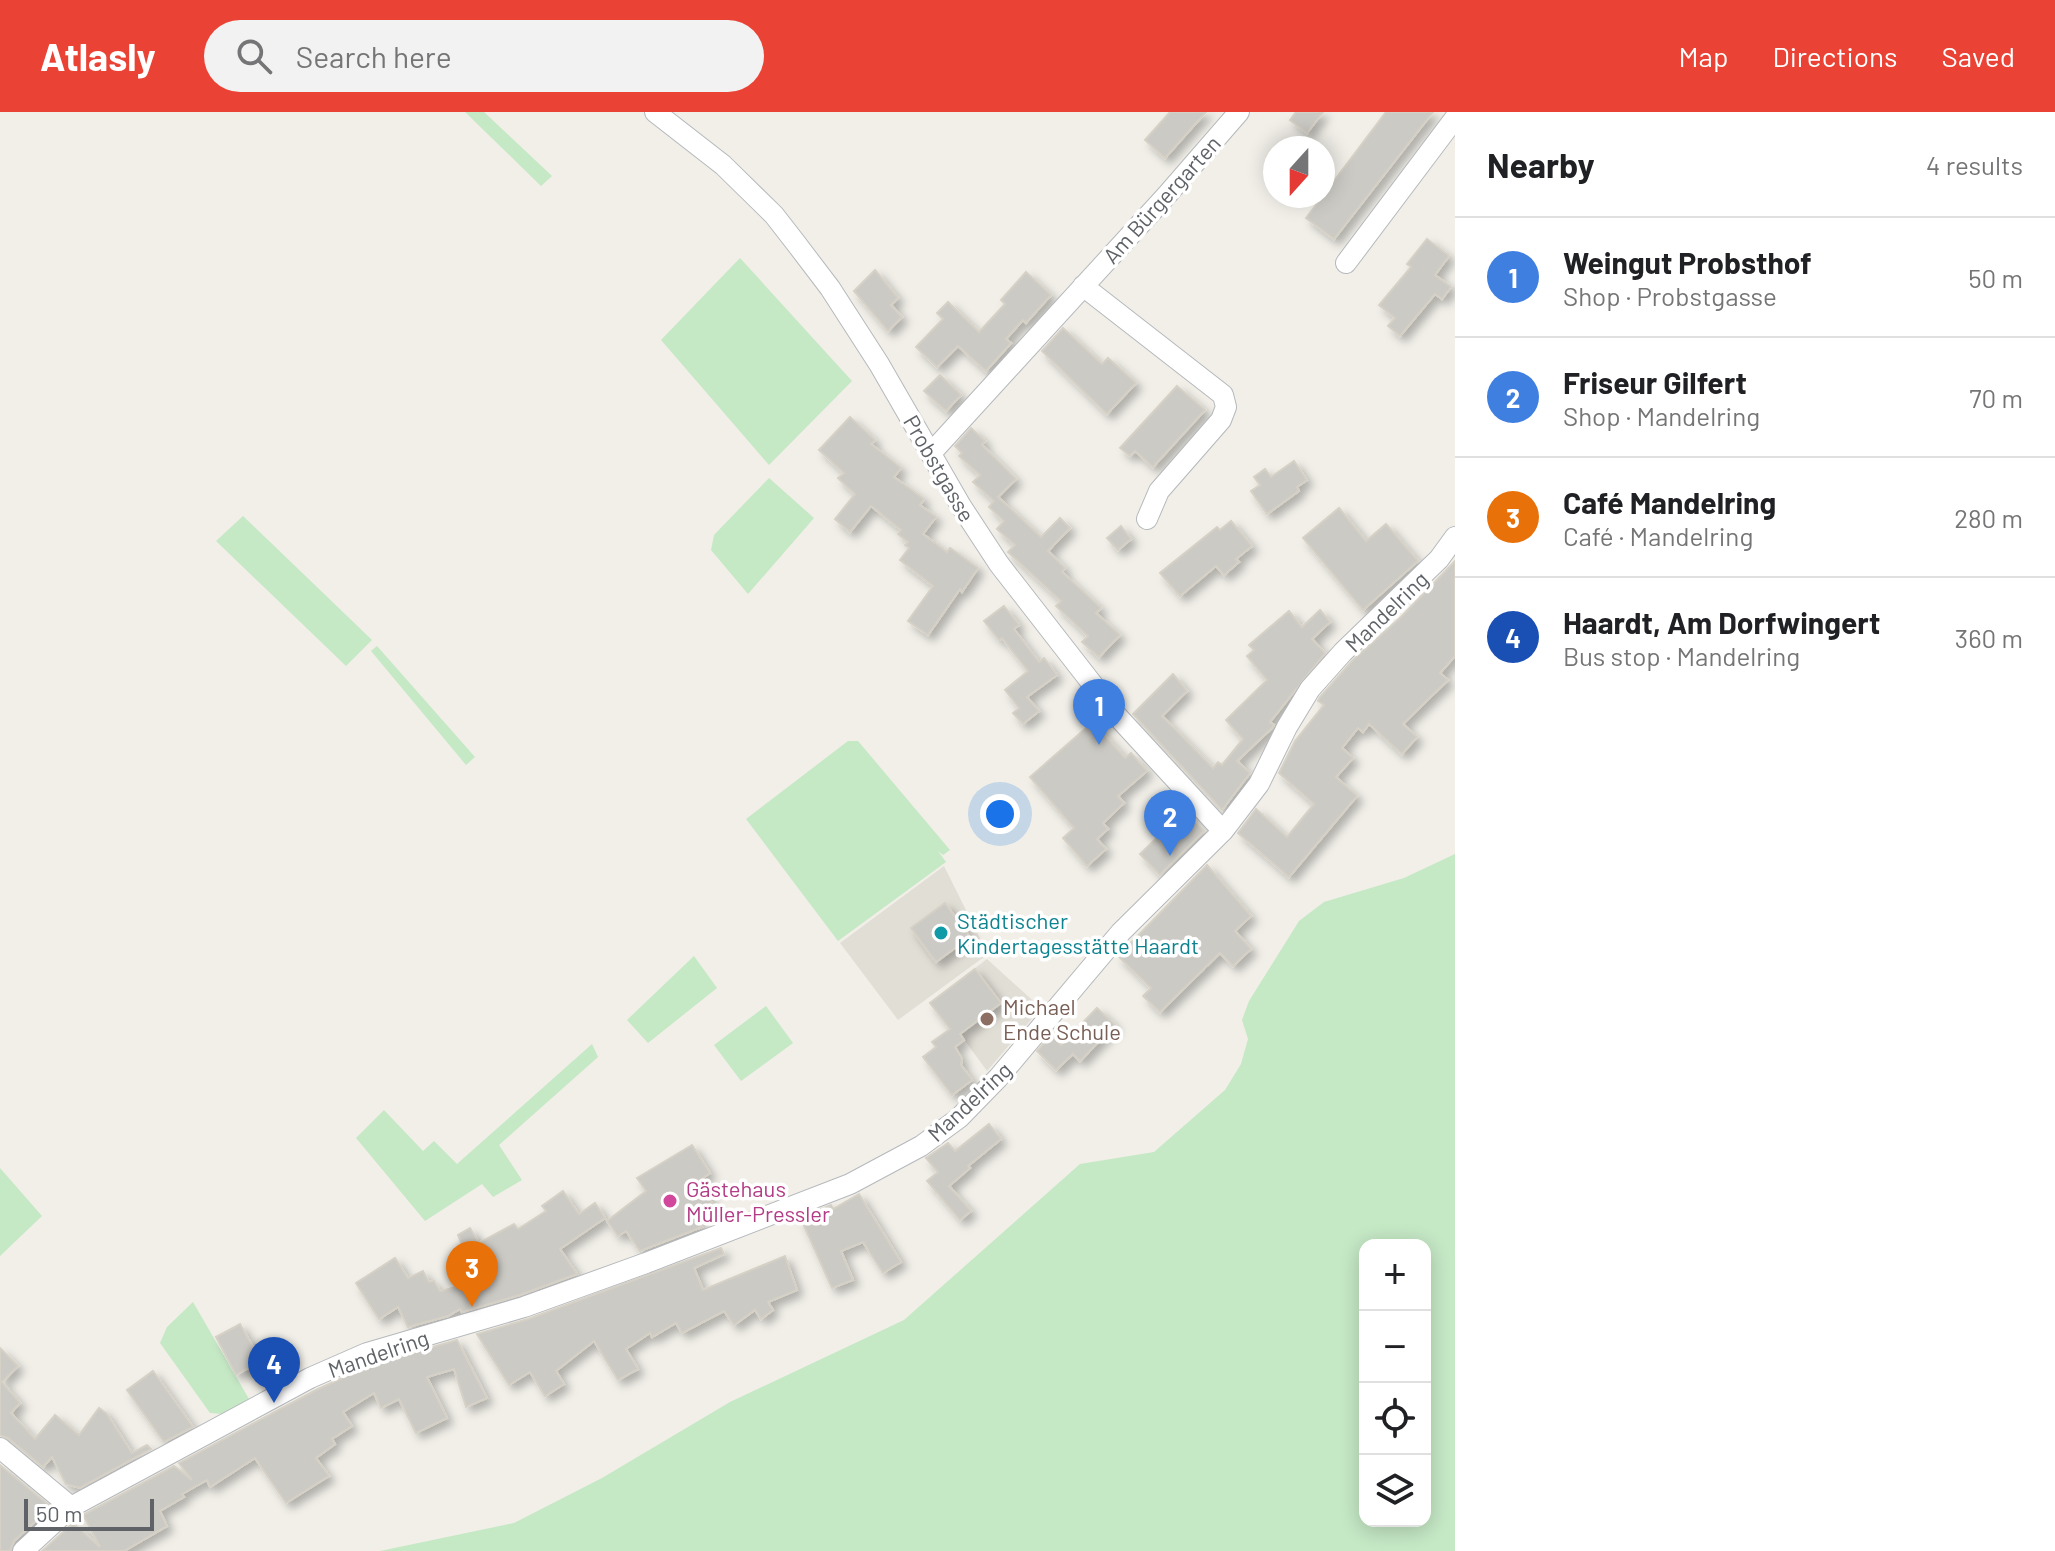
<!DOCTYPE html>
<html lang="en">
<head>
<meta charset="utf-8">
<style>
  :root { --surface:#fff; --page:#f2f2f2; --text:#202124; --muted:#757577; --line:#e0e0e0; --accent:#ea4335 }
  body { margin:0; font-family:Barlow,sans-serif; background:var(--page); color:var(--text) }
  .controls { position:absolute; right:24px; bottom:24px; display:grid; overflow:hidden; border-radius:16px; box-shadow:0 4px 20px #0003 }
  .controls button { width:72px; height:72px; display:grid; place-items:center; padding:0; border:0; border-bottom:2px solid var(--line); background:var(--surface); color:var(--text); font:40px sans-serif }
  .compass { position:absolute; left:1263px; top:24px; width:72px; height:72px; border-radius:50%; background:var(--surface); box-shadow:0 4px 20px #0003; rotate:201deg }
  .scale { position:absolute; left:24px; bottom:20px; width:130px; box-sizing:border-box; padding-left:8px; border:4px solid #5f6368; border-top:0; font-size:22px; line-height:28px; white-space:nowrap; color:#5f6368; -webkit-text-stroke:6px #fff; paint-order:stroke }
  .you { position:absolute; left:1000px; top:702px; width:28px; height:28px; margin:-20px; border:6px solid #fff; border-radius:50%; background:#1a73e8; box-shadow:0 0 0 12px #1a73e833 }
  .badge { display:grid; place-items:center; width:52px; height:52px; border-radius:50%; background:var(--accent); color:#fff; font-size:26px; font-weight:700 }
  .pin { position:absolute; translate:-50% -66px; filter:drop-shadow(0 2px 4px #0008) }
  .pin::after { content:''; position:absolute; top:42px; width:28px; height:24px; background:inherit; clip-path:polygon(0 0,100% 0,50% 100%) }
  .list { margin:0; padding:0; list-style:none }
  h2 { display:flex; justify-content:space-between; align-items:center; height:104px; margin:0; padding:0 32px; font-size:34px }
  h2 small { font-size:26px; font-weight:400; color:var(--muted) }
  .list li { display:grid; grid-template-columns:52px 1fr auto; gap:24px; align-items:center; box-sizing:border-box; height:120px; padding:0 32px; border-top:2px solid var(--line) }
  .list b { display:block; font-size:30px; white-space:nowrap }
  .list p { margin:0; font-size:26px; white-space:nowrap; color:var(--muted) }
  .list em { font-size:26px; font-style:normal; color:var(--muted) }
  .icon { flex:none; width:44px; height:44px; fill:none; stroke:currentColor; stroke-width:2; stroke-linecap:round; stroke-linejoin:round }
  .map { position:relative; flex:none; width:1455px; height:1439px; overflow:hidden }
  header { display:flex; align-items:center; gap:48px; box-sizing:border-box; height:112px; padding:0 40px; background:var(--accent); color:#fff }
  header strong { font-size:38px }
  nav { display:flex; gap:44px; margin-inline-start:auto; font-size:28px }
  .search { width:560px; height:72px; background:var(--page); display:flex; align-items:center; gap:20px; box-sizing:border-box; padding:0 28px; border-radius:44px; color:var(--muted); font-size:30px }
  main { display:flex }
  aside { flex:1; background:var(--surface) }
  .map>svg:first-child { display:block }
</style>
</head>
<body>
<header>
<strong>Atlasly</strong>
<div class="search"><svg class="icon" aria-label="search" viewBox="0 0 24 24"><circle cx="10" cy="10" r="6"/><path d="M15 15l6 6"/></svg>Search here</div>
<nav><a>Map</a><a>Directions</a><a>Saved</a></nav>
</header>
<main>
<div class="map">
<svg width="1455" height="1439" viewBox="0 0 1455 1439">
  <defs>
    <filter id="shadow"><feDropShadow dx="5.5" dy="5.5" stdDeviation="4" flood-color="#0004"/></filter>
  </defs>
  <rect width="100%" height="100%" fill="#f1efe8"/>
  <path fill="#e1ded6" d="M944,754l44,88 -90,66 -58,-77z
    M987,847l54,49 -54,63 -27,-37 -4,2 -26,-33z"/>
  <path fill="#c5e8c5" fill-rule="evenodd" d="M465,0h19l68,64 -11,10z
    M740,146l112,123 -83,84 -108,-125z
    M769,366l45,40 -66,76 -37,-44 3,-15z
    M243,404l129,124 -26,26 -130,-125z
    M377,534l98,111 -9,8 -95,-114z
    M848,629h10l92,109 -7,5 -5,-4 8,11 -108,79 -92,-122z
    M1455,742v697h-1075l134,-28 88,-45 128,-76 174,-82 176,-156 74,-12 71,-62 16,-26 7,-25 -6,-19 7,-19 50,-80 25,-19 80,-24zM1365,1133h60v276h-60z
    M694,844l23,32 -69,55 -21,-23z
    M766,894l27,37 -52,38 -27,-36z
    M592,932l6,13 -99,88 23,35 -29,17 -11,-13 -57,37 -69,-83 28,-28 39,41 11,-10 23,23z
    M0,1056l42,48 -42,40z
    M193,1190l56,97 -26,15 -13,-1 -50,-70 7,-16z"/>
  <path fill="#cccac5" stroke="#d6d1c6" stroke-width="2" filter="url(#shadow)" d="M1170,0h36l-41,46 -20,-18z
    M1296,0h27l-16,21 -17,-13z
    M1386,0h47l-99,127 -28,-21z
    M1427,127l22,17 -14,19 16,12 -9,12 -7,-5 -35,42 -12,-10 7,-8 -16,-13 32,-38 -4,-3z
    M875,158l23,28 -7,7 11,12 -14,14 -34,-40z
    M1026,160l25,23 -25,28 -3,-3 -17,19 5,4 -25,28 -28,-25 -21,21 -21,-20 27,-28 -6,-6 11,-11 31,30 26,-28 -4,-4z
    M1063,216l39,36 6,-6 28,25 -29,31 -65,-63z
    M940,263l21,20 -15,16 -22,-20z
    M1177,274l28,24 -52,57 -18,-16 -5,5 -10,-8z
    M850,305l25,23 -4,4 30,24 -7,9 30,22 -4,6 16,12 -13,17 24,18 3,-4 28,20 -16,24 -2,-3 -32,46 -20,-14 25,-35 -33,-26 9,-12 -4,-3 3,-3 -10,-8 3,-4 -30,-24 -21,26 -15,-13 20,-25 -17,-16 6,-5 -25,-23z
    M971,316l14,13 -3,4 34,34 -18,18 43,40 19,-19 10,10 -22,23 17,17 -3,4 39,36 -5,5 24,22 -21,22 -17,-15 6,-6 -32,-30 5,-5 -53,-49 7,-7 -18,-16 7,-8 -15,-14 5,-6 -21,-19 7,-7 -21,-19 3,-3 -7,-7z
    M1294,349l13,19 -10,7 2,4 -32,23 -16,-23 9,-6 -6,-8 11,-8 6,8z
    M1339,396l27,33 20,-17 32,37 -55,49 -60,-72z
    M1231,409l21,25 -16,13 3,3 -15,13 -8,-9 -36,30 -20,-23 57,-46 3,3z
    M1121,414l10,13 -13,11 -11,-12z
    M1455,449v95l-15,17 8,7 -45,44 14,13 -15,17 -33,-30 -6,8 -5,-4 -16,20 11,10 -17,19 21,19 -68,81 -51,-44 18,-24 31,28 27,-33 -35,-31 16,-32 29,-36 -6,-4 2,-4 32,-36 49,-44z
    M1004,494l15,19 -5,4 25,33 5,-4 13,17 -30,22 12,14 -16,13 -10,-11 6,-5 -14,-18 23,-19 -26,-33 -3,2 -15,-19z
    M1320,498l10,12 -18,17 13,14 -55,69 4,3 -2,3 -35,33 13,12 -28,37 -89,-96 40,-40 14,17 -25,25 51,52 5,-6 4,3 21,-26 -17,-19 41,-40 -20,-24 7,-6 -5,-5 40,-34 13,16z
    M1093,610l32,36 6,-5 16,18 -29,25 6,7 -21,20 5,6 -11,10 9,10 -19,17 -24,-28 11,-10 -44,-51z
    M1168,700l10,10 11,-7 15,16 -44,44 -20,-21 26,-25 -8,-8z
    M1207,753l44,51 -16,15 16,18 -18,17 -13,-13 -60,59 -17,-16 8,-8 -33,-32z
    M945,791l25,34 -34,25 -25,-34z
    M975,857l26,34 -41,31 4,6 -9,7 7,12 -1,6 11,15 -20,15 -29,-38 13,-10 -4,-5 18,-13 -20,-26z
    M1097,896l18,17 -35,36 -7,-7 -17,16 -19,-19 14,-16 10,10z
    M989,1012l12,15 -33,27 2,2 -21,18 22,25 -11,9 -33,-39 11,-9 -12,-14 22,-15 7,8z
    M692,1033l18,28 -10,7 12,23 -19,8 9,16 -62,24 -14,-20 -8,5 -11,-15 39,-30 -9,-13z
    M563,1079l16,23 16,-11 10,15 -45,31 17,25 -57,21 -58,17 -2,-3 -12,7 -40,11 -10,-20 -19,12 -23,-36 39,-25 13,20 15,-7 6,11 5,-1 6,10 37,-9 -19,-47 12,-7 9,15 35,-19 4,5 28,-18 -4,-5z
    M859,1082l42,68 -18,11 -20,-31 -22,9 12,29 -21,8 -32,-71 31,-12 2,4z
    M721,1136l3,6 -30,14 9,22 82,-34 12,34 -29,12 5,8 -12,9 -6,-9 -21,15 -10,-14 -42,22 -6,-10 -24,14 -2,-4 -24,16 12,20 -20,11 -24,-39 -38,30 8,13 -19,12 -15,-24 -21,13 -32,-51 51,-15z
    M240,1212l21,37 -25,14 -20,-38z
    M457,1228l30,58 -21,9 -12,-38 -27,8 20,41 -31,15 -17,-34 -18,9 -7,-15 -31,19 9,14 -20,13 3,5 -19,14 13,18 -43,27 -31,-45 -45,29 -3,-7 -25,14 2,3 -24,14 7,15 -43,25h-82l31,-28 27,24 -17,-32 91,-49 18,14 -13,-17 137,-73 55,-25z
    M0,1236l18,18 -16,16 18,21 -9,10 24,26 20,-24 24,20 20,-27 8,6 25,39 15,-8 4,4 -71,39 -14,-4 -14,-27 -9,10 -35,-29 -8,-3z
    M153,1259l40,56 -29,15 -37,-52z
    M0,1353l51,42 -37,34 -4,10h-10z"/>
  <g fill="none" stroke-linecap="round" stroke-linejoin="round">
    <defs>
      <path id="minor" d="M655,0l68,53 51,50 21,27 35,46 49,76 82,142 38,58 119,153 105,114
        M1346,151l109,-145
        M1083,174l140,109 3,12 -5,13 -62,71 -12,28
        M932,340l234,-256 73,-84
        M0,1336l71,59
        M23,1439l48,-44 239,-129 57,-25 157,-46 122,-44 204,-79 71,-38 38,-28 39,-40 123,-146 102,-101 36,-47 28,-57 23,-38 33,-37 96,-93 16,-22"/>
    </defs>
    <use href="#minor" stroke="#b5b8bc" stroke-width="22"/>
    <use href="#minor" stroke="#fff" stroke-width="20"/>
  </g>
  <circle fill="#0f9aa8" stroke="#fff" stroke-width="3" cx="941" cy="821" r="8"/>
  <circle fill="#8d6e63" stroke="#fff" stroke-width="3" cx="987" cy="907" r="8"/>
  <circle fill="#d1479c" stroke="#fff" stroke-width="3" cx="670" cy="1089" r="8"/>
  <g text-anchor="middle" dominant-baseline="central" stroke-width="7" stroke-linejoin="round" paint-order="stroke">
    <g font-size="22" fill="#5f6368" stroke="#fff">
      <text transform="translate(1161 87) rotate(-48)">Am Bürgergarten</text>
      <text transform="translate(940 356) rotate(60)">Probstgasse</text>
      <text transform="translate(1386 499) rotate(-44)">Mandelring</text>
      <text transform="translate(969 989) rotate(-43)">Mandelring</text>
      <text transform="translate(378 1241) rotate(-19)">Mandelring</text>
    </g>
    <g font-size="22" fill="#0d838f" stroke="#fff" text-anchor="start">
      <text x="957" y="808">Städtischer<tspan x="957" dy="25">Kindertagesstätte Haardt</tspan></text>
    </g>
    <g font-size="22" fill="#785e54" stroke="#fff" text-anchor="start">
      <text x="1003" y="894">Michael<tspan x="1003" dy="25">Ende Schule</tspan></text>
    </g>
    <g font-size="22" fill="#b23c85" stroke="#fff" text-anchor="start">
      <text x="686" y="1076">Gästehaus<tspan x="686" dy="25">Müller-Pressler</tspan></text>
    </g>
  </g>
</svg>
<div class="controls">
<button>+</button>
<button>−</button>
<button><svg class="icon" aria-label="locate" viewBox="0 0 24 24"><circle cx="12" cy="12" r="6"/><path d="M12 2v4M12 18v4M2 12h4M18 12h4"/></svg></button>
<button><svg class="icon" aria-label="layers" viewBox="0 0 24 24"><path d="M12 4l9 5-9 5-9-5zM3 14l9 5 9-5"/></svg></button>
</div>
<svg class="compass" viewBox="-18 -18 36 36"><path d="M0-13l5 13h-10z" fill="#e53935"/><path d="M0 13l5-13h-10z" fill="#757577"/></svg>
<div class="scale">50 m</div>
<div class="you"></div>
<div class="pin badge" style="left:1099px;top:633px;background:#3f7fe0">1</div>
<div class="pin badge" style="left:1170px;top:744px;background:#3f7fe0">2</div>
<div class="pin badge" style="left:472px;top:1195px;background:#e8710a">3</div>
<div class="pin badge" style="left:274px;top:1291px;background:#1a4fb4">4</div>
</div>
<aside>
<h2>Nearby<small>4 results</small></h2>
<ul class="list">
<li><span class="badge" style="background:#3f7fe0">1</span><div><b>Weingut Probsthof</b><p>Shop · Probstgasse</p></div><em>50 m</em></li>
<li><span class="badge" style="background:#3f7fe0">2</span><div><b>Friseur Gilfert</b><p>Shop · Mandelring</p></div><em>70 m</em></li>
<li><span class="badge" style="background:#e8710a">3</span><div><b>Café Mandelring</b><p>Café · Mandelring</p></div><em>280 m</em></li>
<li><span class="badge" style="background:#1a4fb4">4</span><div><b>Haardt, Am Dorfwingert</b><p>Bus stop · Mandelring</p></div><em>360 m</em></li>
</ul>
</aside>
</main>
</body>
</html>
